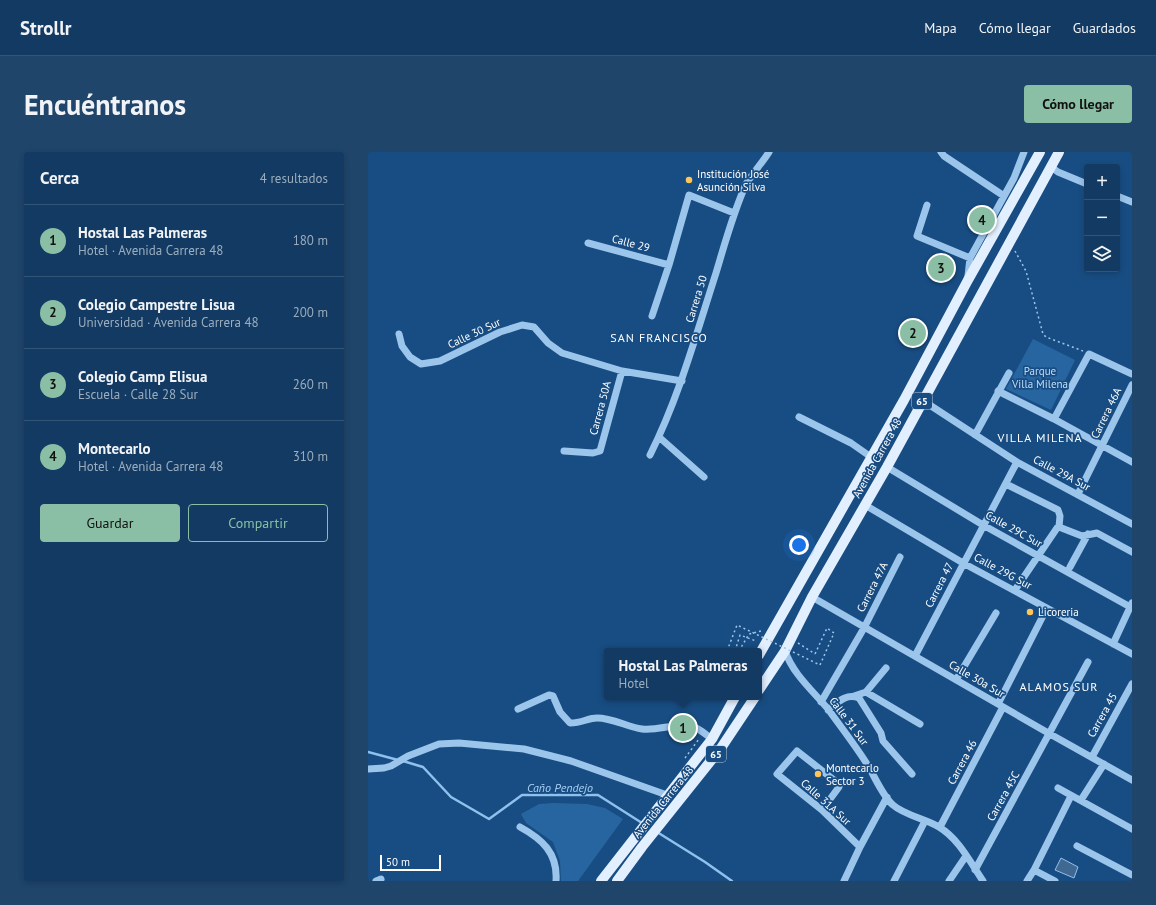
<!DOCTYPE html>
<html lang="es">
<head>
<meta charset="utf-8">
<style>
  :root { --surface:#123a62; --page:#1f456b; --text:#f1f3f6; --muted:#9cadbe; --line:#315477; --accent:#8abfa5 }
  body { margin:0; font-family:"PT Sans",sans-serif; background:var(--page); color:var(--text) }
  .controls { position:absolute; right:12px; top:12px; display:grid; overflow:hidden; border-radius:4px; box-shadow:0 2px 6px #0003 }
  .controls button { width:36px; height:36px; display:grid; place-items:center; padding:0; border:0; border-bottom:1px solid var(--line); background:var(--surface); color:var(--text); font:20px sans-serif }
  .scale { position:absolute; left:12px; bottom:10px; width:61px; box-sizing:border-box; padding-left:4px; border:2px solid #fff; border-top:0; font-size:11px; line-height:14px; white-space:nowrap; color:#fff; -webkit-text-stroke:3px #184d83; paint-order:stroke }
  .you { position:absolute; left:431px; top:393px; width:14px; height:14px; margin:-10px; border:3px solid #fff; border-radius:50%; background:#1a73e8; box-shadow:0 0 0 6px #1a73e833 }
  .badge { display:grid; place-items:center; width:26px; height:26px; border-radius:50%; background:var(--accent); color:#111; font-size:13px; font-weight:700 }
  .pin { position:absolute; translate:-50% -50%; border:2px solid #fff; box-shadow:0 1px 4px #0006 }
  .popup { position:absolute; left:236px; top:496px; width:158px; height:52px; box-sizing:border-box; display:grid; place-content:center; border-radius:4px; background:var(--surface); filter:drop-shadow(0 1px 3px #0005); font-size:13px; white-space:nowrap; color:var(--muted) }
  .popup b { font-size:15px; color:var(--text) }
  .popup::after { content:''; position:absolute; left:50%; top:100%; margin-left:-8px; border:8px solid transparent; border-top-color:var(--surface) }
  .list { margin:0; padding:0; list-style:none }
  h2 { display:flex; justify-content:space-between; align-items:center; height:52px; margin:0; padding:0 16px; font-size:17px }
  h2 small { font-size:13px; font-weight:400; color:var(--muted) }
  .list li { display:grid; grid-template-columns:26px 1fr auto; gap:12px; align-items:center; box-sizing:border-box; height:72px; padding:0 16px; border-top:1px solid var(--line) }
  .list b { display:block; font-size:15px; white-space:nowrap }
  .list p { margin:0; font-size:13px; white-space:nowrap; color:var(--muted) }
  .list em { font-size:13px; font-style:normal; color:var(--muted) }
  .actions { display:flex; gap:8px; padding:12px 16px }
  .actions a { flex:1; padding:9px 0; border:1px solid var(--accent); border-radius:4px; text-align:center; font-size:14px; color:var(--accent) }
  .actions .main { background:var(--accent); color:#111 }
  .icon { flex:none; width:22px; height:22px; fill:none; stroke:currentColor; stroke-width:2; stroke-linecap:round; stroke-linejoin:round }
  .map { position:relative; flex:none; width:764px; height:729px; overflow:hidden; border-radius:4px }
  header { display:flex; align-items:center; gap:24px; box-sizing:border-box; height:56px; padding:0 20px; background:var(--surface); border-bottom:1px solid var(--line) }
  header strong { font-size:19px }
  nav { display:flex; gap:22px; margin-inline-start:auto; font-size:14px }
  .intro { display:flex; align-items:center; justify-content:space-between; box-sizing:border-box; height:96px; padding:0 24px }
  h1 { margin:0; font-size:28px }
  .button { padding:10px 18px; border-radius:4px; background:var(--accent); color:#111; font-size:14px; font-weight:700 }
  main { display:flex; gap:24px; padding:0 24px }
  aside { flex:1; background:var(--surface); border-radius:4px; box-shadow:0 2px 6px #0003 }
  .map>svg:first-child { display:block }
</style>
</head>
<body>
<header>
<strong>Strollr</strong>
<nav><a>Mapa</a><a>Cómo llegar</a><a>Guardados</a></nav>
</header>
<div class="intro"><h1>Encuéntranos</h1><a class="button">Cómo llegar</a></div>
<main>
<aside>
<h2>Cerca<small>4 resultados</small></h2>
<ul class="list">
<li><span class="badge">1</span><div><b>Hostal Las Palmeras</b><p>Hotel · Avenida Carrera 48</p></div><em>180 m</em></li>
<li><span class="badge">2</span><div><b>Colegio Campestre Lisua</b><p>Universidad · Avenida Carrera 48</p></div><em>200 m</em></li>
<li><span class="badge">3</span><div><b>Colegio Camp Elisua</b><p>Escuela · Calle 28 Sur</p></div><em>260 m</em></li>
<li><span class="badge">4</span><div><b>Montecarlo</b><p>Hotel · Avenida Carrera 48</p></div><em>310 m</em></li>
</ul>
<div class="actions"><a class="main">Guardar</a><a>Compartir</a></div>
</aside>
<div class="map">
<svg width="764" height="729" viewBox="0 0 764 729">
  <rect width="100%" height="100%" fill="#184d83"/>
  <path fill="#2765a1" d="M665,187l42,21 -24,50 -45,-21z
    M185,651l34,1 18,4 18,11 -45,62h-17l-1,-20 -7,-19 -27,-19 -5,-9 18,-10z"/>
  <path fill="#416890" stroke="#8fc1ef" d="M693,706l17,9 -4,11 -19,-8z"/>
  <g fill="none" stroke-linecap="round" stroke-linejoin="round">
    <path stroke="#8fc1ef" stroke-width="2.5" d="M0,600l30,8
      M35,609l20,6 28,30 38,22 33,-24h76l44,28
      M289,680l48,30 27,19"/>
    <path stroke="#9cc5ec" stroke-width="1.5" stroke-dasharray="2 3" stroke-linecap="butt" d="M647,99l11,20 17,63 3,3 37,14
      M430,491l17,11
      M367,499l5,-16 16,6
      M371,499l10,-17 12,-3
      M317,606l14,-19"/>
    <path stroke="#9cc5ec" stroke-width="7" d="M573,0l3,4 60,40
      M682,14l8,6 29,12
      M749,44l15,6
      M559,53l-10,31 53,22
      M220,91l81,22
      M600,124l2,-18 44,-80 10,-26
      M284,164l17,-51 20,-70 45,18
      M31,182l3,12 8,11 11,7 19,-3 60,-29 22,-7 12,2 14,16 14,10 60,18 60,10
      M630,239l56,28 78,43
      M554,248l95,62 115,62
      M431,265l52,26 20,14
      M686,267l35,-65 43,20
      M607,283l34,-62
      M291,285l45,40
      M196,299l29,2 7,-2 22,-80
      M282,303c29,-58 46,-120 66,-182 9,-30 17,-60 30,-89 6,-10 16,-21 23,-32
      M519,315l96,58 149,83
      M642,334l48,24 2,6 -1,11
      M710,342l54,-109
      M497,353l98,58 169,91
      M702,415l18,-33
      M647,438l42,-62 2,-1 23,9 15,-3 35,19
      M444,445l238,137 82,46
      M745,492l19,-41
      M417,499c8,23 27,39 43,58 13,18 27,36 39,55 7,11 16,33 26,41 11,10 33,14 46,22 20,12 31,35 44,54
      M547,504l102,-194
      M588,528l40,-67
      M498,540l20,-24
      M486,544l12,-4 54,32
      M453,550l43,-74 36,-71
      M630,552l49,-96
      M150,557l31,-14 4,1 7,16 10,11c12,0 18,-5 27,-5 16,0 30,9 45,11 16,2 33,-6 49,-3 8,2 14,8 21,13
      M460,558c10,-8 18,-17 31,-12l22,35 2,8 29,33
      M724,605l40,-73
      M0,617l16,-1 7,-2 17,-10 31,-12 20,-1 65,6 47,12 96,34
      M690,636l74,41
      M713,648l23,-36
      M454,658l17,-23v-3l-42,-33 -20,23 45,36 38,37
      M152,675c22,12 38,26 36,54
      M572,675l63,-120
      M709,694l55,29
      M607,718l113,-208
      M666,718l21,11
      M8,729l5,-2
      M476,729l16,-34 27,-50
      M526,729l31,-60
      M581,729l17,-25
      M659,729l7,-11 37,-74"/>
    <path stroke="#e2efff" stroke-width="10" d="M391,503l145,-255 64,-120 72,-128
      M391,538l26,-39 27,-54 75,-130 172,-315
      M233,729l111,-142 23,-42
      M249,729l25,-34 79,-99 34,-51"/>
    <path stroke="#9cc5ec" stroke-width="1.5" stroke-dasharray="2 3" stroke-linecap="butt" d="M359,499l10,-26 83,40 14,-32 -7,-5 -12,26"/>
  </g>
  <g fill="#ffc558" stroke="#184d83" stroke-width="1.5">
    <circle cx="321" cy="28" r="4"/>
    <circle cx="662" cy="460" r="4"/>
    <circle cx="450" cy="622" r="4"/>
  </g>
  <g text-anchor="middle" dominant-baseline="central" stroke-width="3.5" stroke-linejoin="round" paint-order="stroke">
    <g fill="#184d83" stroke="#bacada" stroke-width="1">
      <rect x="544" y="241" width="20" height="16" rx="3"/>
      <rect x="338" y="594" width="20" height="16" rx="3"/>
    </g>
    <g font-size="10" font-weight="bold" fill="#fff">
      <text x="554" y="249">65</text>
      <text x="348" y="602">65</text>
    </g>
    <g font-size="11" fill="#fff" stroke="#184d83" text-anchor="start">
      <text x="329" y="22">Institución José<tspan x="329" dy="13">Asunción Silva</tspan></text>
      <text x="670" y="460">Licoreria</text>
      <text x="458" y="616">Montecarlo<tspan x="458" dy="13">Sector 3</tspan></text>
    </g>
    <g font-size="11" fill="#fff" stroke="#184d83">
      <text transform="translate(263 91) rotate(15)">Calle 29</text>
      <text transform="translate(328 147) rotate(-73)">Carrera 50</text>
      <text transform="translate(106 181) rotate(-25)">Calle 30 Sur</text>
      <text transform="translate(232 256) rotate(-75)">Carrera 50A</text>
      <text transform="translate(738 261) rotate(-64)">Carrera 46A</text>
      <text transform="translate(509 306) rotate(-61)">Avenida Carrera 48</text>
      <text transform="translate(694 321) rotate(28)">Calle 29A Sur</text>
      <text transform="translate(646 377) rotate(29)">Calle 29C Sur</text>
      <text transform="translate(635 419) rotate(28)">Calle 29G Sur</text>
      <text transform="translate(571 433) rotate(-63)">Carrera 47</text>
      <text transform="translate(504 435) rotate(-63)">Carrera 47A</text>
      <text transform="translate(609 527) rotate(30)">Calle 30a Sur</text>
      <text transform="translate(734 563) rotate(-61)">Carrera 45</text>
      <text transform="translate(481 569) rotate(53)">Calle 31 Sur</text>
      <text transform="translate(594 610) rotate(-62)">Carrera 46</text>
      <text transform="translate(635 644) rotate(-61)">Carrera 45C</text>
      <text transform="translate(295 650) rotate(-51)">Avenida Carrera 48</text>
      <text transform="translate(458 650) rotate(42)">Calle 31A Sur</text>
    </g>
    <g font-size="11" fill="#c2def9" stroke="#184d83">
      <text x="672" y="219">Parque<tspan x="672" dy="13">Villa Milena</tspan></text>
    </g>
    <g font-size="12" letter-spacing="1" fill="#fff" stroke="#184d83">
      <text x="291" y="185">SAN FRANCISCO</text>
      <text x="672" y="285">VILLA MILENA</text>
      <text x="691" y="534">ALAMOS SUR</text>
    </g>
    <g font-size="12" font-style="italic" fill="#a8cff4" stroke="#184d83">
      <text x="192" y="635">Caño Pendejo</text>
    </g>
  </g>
</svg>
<div class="controls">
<button>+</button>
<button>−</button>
<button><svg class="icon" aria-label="layers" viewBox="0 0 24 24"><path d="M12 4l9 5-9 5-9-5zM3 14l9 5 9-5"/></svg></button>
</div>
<div class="scale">50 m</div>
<div class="you"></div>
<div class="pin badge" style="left:315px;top:576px">1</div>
<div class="popup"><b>Hostal Las Palmeras</b>Hotel</div>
<div class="pin badge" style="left:545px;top:181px">2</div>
<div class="pin badge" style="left:573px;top:116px">3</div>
<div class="pin badge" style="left:614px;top:68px">4</div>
</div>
</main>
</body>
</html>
